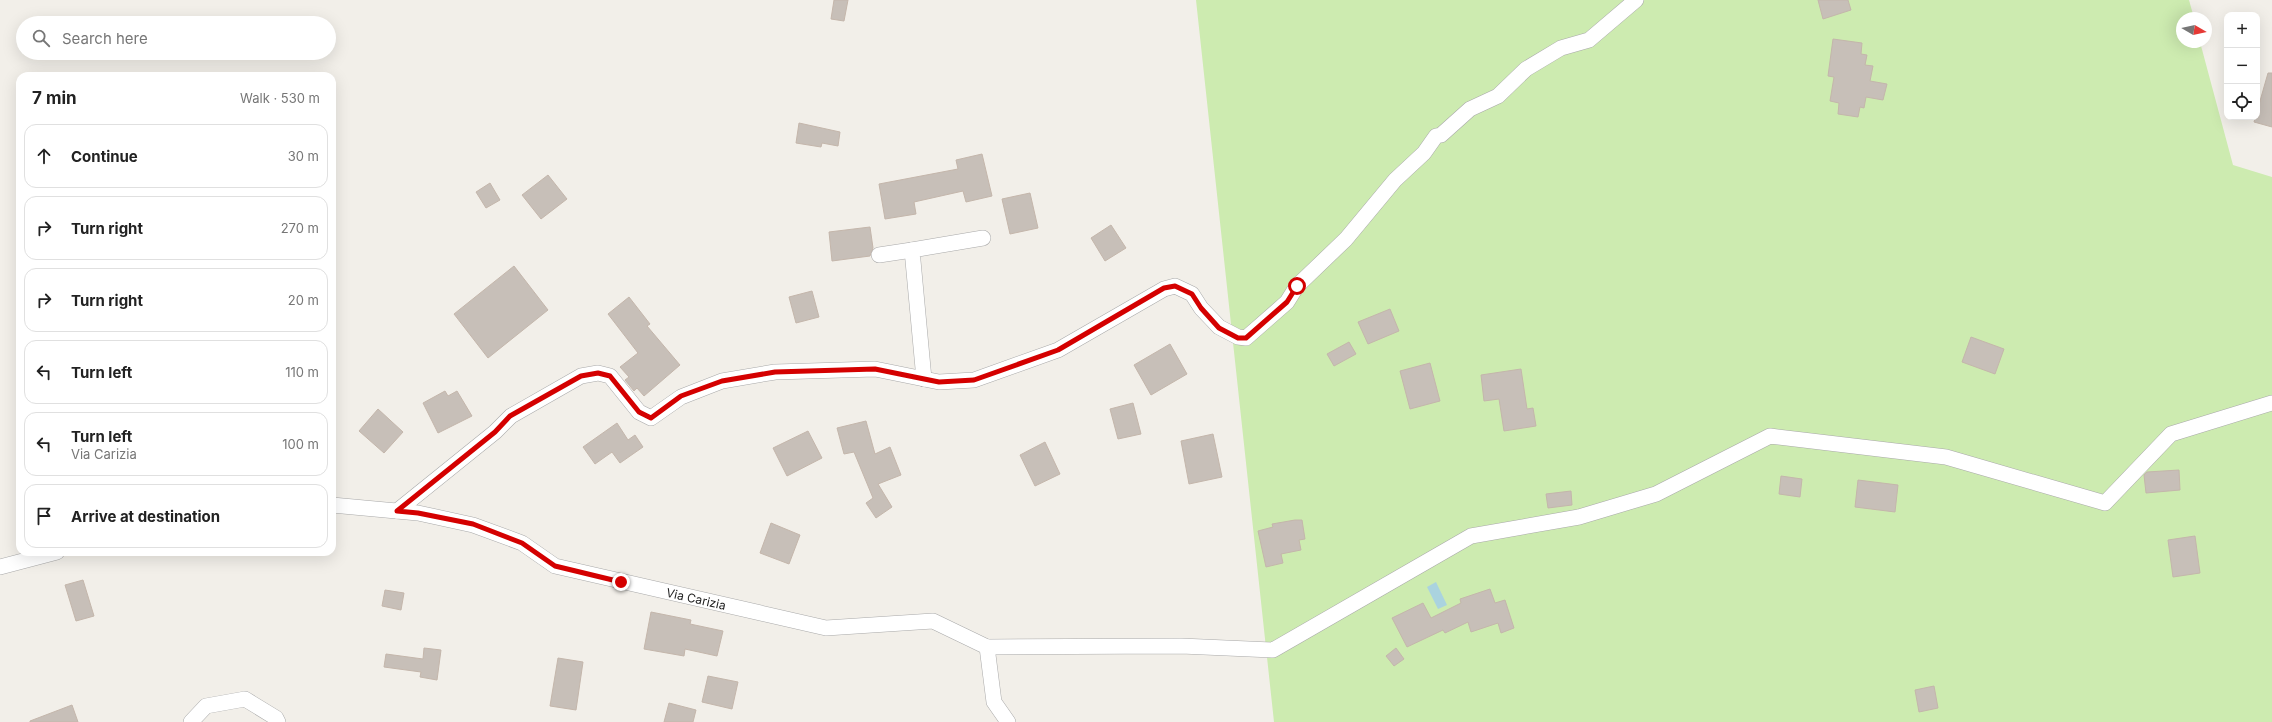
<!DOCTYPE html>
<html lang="en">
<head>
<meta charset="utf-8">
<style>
  :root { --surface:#fff; --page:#f2f2f2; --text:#222; --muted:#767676; --line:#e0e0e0 }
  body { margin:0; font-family:Inter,sans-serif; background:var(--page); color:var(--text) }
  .controls { position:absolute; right:12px; top:12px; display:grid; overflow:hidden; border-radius:8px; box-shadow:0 4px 16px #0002 }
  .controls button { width:36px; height:36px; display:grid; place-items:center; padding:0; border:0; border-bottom:1px solid var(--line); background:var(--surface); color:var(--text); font:20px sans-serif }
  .compass { position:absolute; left:2176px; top:12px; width:36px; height:36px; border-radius:50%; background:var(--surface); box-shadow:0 4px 16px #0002; rotate:99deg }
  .stop { position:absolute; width:12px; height:12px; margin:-9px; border:3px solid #d40000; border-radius:50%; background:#fff }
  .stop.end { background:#d40000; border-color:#fff; box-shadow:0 1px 4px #0008 }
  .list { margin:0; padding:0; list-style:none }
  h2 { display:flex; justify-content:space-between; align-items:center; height:52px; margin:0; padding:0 16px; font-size:17px }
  h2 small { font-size:13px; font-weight:400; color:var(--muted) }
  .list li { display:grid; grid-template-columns:26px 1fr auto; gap:12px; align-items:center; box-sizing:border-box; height:64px; margin:0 8px 8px; padding:0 8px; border:1px solid var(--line); border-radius:12px }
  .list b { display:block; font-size:15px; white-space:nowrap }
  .list p { margin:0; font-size:13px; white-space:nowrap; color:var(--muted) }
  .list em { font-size:13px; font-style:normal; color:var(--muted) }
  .icon { flex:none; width:22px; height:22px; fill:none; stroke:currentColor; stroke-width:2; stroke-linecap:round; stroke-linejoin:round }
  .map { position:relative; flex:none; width:2272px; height:722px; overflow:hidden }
  .search { position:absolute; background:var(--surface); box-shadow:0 4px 16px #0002; left:16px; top:16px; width:320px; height:44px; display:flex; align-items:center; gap:10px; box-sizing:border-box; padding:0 14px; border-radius:22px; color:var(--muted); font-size:15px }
  .panel { position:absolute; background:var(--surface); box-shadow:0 4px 16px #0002; left:16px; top:72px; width:320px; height:484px; border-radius:12px }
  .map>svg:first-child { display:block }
</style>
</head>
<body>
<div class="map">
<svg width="2272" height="722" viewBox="0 0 2272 722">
  <rect width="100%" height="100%" fill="#f2efe9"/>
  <path fill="#cdebb0" d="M1196,0h993l5,18h-12v24h18l33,123 39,12v545h-998z"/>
  <path fill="#aad3df" d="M1436,582l11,23 -9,4 -11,-22z"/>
  <path fill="#c7bfb8" stroke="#c4b6ab" d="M834,0h14l-4,21 -13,-2z
    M1818,0h30l3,10 -28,9z
    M1833,39l29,4 -1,11 6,1 -2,10 8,1 -3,15 17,3 -4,16 -17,-3 -2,11 -4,-1 -2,10 -20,-3 1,-11 -9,-2 4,-24 -6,-1z
    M2268,73h4v54l-18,-5z
    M799,123l41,9 -2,14 -16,-3 -1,4 -25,-4z
    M982,154l10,42 -26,6 -3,-11 -49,11 2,12 -31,5 -6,-35 79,-15 -2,-9z
    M548,175l19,24 -26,20 -19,-24z
    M490,183l10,17 -14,8 -10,-16z
    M1030,193l8,35 -28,6 -8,-35z
    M1111,225l15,23 -21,13 -14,-23z
    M870,227l3,21 -3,8 -38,5 -3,-29z
    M514,266l34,44 -60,48 -34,-44z
    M812,291l7,26 -23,6 -7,-26z
    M629,297l21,27 -3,2 33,39 -36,31 -7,-8 -3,3 -9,-11 4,-3 -9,-10 18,-14 -30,-39z
    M1390,309l9,22 -31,13 -10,-22z
    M1971,337l33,12 -9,25 -33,-12z
    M1349,342l7,12 -22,12 -7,-12z
    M1170,344l17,30 -36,21 -17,-30z
    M1430,363l10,38 -30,8 -10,-38z
    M1521,369l6,40 6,-1 3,18 -32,5 -5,-32 -15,2 -3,-26z
    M445,391l3,5 9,-5 15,25 -34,17 -15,-30z
    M1133,403l8,31 -23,5 -8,-30z
    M378,409l25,23 -19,21 -25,-22z
    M866,421l9,33 15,-7 11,28 -23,9 14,23 -16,11 -10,-15 7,-5 -19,-46 -10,2 -7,-26z
    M617,423l11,17 7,-5 8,12 -23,16 -8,-11 -17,12 -12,-17z
    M808,431l14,27 -35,18 -14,-28z
    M1213,434l9,43 -33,7 -8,-43z
    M1045,442l15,32 -25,12 -15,-31z
    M2179,470l1,20 -34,3 -2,-18 3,-3z
    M1781,476l21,3 -2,18 -21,-3z
    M1858,480l40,5 -3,27 -40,-5z
    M1571,491l1,14 -24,3 -2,-14z
    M1295,520h7l3,19 -6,1 2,10 -20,4 2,9 -17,4 -8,-36 15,-4 -1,-3z
    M771,523l29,12 -11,29 -29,-11z
    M2195,536l5,37 -27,4 -5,-37z
    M83,580l11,36 -18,5 -11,-36z
    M1490,589l5,14 10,-3 9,28 -13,5 -3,-10 -27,9 -3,-10 -23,11 -2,-3 -36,17 -15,-29 31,-15 8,15 30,-15 -1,-4z
    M385,590l19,3 -3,17 -19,-4z
    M651,612l40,8 -1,4 33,7 -6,25 -32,-7 -1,7 -40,-7z
    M424,648l17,2 -4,30 -17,-3 1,-5 -37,-5 2,-13 37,5z
    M1396,648l8,11 -10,7 -8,-10z
    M558,658l25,4 -7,48 -26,-4z
    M708,676l30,6 -6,27 -30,-7z
    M1934,686l4,22 -19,4 -4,-22z
    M669,703l27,7 -3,12h-29z
    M72,705l6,17h-48v-1z"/>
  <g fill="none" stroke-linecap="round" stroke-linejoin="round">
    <defs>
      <g id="minor">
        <path d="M879,255l33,-5"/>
        <path d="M924,379l-12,-129 71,-12"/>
        <path id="s1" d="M332,505l86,8 55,12 49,18 33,23 271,62 107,-7 54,26 7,55 14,20"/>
        <path d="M397,511l98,-79 16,-16 70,-40 17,-3 12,3 29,36 12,6 30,-21 41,-16 53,-9 100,-3 64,13 35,-2 84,-30 106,-61 11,-3 17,8 9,14 18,19 19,10 8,1 41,-36 10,-16 49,-47 49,-59 29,-27 12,-17 5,-1 29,-26 28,-13 28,-27 35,-21 28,-8 47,-40"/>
        <path d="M0,567l57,-15"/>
        <path d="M987,647l194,-1 92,4 198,-114 108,-19 77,-23 114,-58 176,21 159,46 66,-69 101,-31"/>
        <path d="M191,722l15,-16 39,-7 31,19 2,4"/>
      </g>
    </defs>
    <use href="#minor" stroke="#a9a9a9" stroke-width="16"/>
    <use href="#minor" stroke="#fff" stroke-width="15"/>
  </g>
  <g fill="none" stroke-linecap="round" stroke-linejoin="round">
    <path stroke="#d40000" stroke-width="5" d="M621,582l-66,-16 -33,-23 -49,-19 -55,-11 -21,-2 98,-79 15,-16 71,-40 17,-3 12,3 29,36 12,6 30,-22 41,-15 53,-9 100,-3 64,13 35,-2 84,-30 106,-62 11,-2 17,8 9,14 18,20 19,10h8l41,-36 10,-16"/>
  </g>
  <g text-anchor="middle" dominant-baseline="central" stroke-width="3" stroke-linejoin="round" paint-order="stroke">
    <g font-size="12" fill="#222" stroke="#fff">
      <text stroke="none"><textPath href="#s1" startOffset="380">Via Carizia</textPath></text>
    </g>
  </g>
</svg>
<div class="controls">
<button>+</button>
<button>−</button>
<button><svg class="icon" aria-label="locate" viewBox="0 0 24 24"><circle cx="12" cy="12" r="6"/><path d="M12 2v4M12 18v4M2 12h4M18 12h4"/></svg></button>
</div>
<svg class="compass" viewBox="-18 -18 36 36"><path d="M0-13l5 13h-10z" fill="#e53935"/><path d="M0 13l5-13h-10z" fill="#767676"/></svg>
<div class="stop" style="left:1297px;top:286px"></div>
<div class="stop end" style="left:621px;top:582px"></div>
<div class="search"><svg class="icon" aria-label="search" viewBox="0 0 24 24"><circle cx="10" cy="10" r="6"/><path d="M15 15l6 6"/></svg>Search here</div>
<section class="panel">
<h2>7 min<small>Walk · 530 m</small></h2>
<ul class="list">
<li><svg class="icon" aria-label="ahead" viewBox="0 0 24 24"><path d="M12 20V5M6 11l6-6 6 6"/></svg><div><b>Continue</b></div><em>30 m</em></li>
<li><svg class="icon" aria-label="right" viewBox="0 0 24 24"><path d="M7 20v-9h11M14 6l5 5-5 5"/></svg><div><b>Turn right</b></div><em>270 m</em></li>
<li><svg class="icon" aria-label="right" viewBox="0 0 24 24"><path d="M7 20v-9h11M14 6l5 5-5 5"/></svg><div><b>Turn right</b></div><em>20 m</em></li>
<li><svg class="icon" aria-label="left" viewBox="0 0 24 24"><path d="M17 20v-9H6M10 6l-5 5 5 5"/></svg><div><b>Turn left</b></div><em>110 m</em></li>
<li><svg class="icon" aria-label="left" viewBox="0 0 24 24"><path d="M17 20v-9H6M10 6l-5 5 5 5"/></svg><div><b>Turn left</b><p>Via Carizia</p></div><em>100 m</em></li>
<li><svg class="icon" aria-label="arrive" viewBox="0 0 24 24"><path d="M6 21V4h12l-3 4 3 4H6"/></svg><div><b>Arrive at destination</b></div></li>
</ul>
</section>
</div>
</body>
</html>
